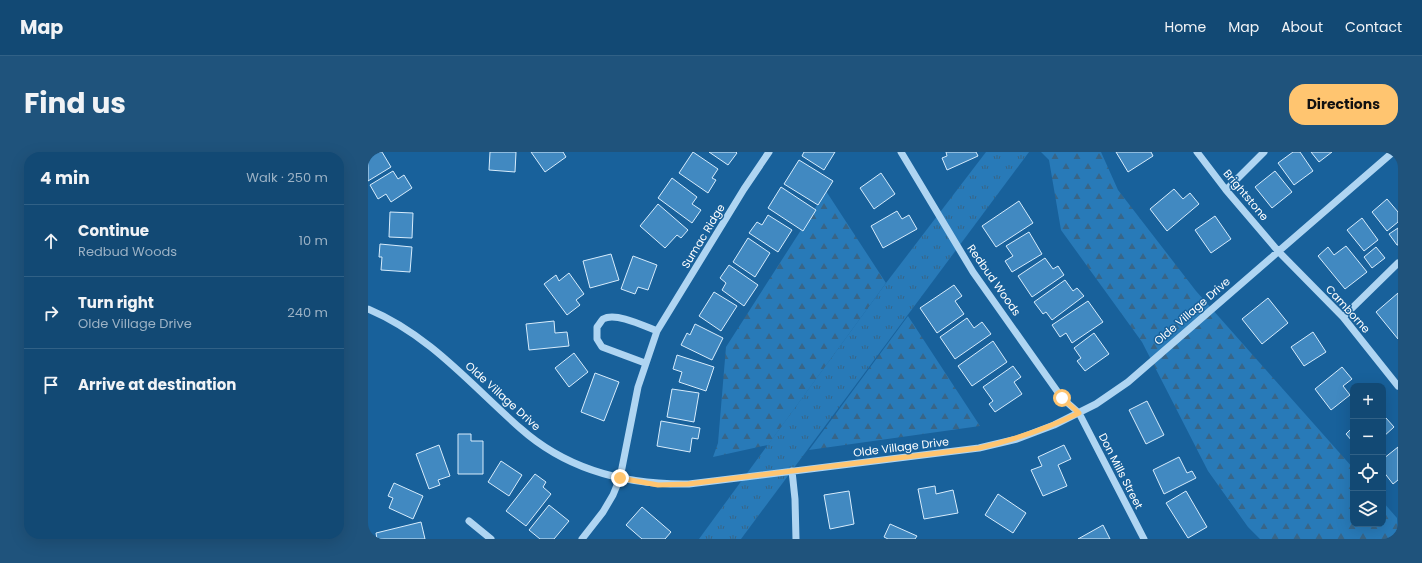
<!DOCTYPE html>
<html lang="en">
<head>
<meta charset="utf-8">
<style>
  :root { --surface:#124974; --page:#1f537c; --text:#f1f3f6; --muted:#9cb2c5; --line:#316186; --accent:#ffc570 }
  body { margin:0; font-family:Poppins,sans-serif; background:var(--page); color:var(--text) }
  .controls { position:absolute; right:12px; bottom:12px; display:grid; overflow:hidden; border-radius:8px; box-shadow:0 4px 16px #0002 }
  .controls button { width:36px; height:36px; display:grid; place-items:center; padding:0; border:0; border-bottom:1px solid var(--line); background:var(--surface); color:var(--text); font:20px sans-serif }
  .stop { position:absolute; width:12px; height:12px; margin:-9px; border:3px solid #ffc570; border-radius:50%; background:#fff }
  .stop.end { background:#ffc570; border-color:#fff; box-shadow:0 1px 4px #0008 }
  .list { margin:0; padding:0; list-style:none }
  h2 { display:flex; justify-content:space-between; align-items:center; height:52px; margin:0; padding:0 16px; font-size:17px }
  h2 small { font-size:13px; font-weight:400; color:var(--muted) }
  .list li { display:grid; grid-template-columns:26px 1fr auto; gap:12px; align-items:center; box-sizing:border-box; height:72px; padding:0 16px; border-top:1px solid var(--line) }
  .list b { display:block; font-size:15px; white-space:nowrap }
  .list p { margin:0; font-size:13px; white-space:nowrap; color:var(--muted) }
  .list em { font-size:13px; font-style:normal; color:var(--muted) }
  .icon { flex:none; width:22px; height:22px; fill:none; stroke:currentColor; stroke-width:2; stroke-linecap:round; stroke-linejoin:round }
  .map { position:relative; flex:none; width:1030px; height:387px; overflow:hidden; border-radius:16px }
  header { display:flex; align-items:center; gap:24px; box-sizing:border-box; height:56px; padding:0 20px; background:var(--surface); border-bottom:1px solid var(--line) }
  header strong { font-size:19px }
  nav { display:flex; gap:22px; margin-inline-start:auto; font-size:14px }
  .intro { display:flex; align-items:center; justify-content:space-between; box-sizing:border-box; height:96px; padding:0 24px }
  h1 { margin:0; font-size:28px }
  .button { padding:10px 18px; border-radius:16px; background:var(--accent); color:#111; font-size:14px; font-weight:700 }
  main { display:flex; gap:24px; padding:0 24px }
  aside { flex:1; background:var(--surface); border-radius:16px; box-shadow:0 4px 16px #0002 }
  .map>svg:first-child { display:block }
</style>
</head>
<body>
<header>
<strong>Map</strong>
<nav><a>Home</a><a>Map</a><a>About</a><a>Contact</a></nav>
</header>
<div class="intro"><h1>Find us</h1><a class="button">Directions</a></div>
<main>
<aside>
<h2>4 min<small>Walk · 250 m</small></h2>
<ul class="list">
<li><svg class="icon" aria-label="ahead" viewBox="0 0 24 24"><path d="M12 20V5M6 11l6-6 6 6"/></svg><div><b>Continue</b><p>Redbud Woods</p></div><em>10 m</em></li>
<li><svg class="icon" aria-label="right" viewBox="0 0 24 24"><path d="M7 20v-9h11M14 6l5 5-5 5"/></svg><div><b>Turn right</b><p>Olde Village Drive</p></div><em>240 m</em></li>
<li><svg class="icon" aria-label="arrive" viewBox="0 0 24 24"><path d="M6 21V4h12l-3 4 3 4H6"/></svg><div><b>Arrive at destination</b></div></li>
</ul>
</aside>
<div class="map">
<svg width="1030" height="387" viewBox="0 0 1030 387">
  <defs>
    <pattern id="grass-tufts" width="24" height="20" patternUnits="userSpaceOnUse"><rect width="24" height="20" fill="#287ab8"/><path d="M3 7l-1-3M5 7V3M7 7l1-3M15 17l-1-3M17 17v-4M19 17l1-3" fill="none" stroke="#386587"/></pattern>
    <pattern id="forest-firs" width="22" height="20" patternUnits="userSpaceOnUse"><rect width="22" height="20" fill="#287ab8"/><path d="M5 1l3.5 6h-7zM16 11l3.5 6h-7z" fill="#386587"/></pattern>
  </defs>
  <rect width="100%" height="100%" fill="#18619b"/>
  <path fill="url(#grass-tufts)" d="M618,0h43l-288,387h-42l187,-256z"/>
  <path fill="url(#forest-firs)" d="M673,0h60l17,38 78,101 157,177v56h30v-22l14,16 1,21h-138l-12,-12 -40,-56 -66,-129 -81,-112 -12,-70z
    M458,39l60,92 -118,162 -55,12 5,-14 8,-96z
    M540,164l72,110 -171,24z"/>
  <path fill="#4189c1" stroke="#d7ecfc" d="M0,0h14l9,15 -23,14z
    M122,0h26l-1,20 -26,-2z
    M163,0h32l3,5 -21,15z
    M325,0l25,17 -6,9 4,2 -8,13 -29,-20z
    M341,0h27l1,1 -9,12z
    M436,0h31l-11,18 -22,-14z
    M578,0h30l2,4 -31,14 -5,-12 5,-2z
    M748,0h35l2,4 -25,16z
    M925,0h7l13,19 -19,14 -16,-22z
    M943,0h21l-13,10z
    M431,8l34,21 -15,24 -34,-21z
    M25,19l5,8 6,-4 8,13 -21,14 -5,-8 -8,5 -8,-14z
    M907,19l17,21 -20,16 -17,-21z
    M513,21l14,21 -21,15 -14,-21z
    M304,26l25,19 -5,7 9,6 -9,13 -34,-25z
    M413,35l35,23 -13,21 -35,-23z
    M806,37l9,10 7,-6 9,11 -32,27 -17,-22z
    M1019,47l11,13v10l-11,9 -15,-19z
    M651,49l14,22 -37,24 -14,-21z
    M290,52l30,26 -7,8 -4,-3 -12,13 -25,-22z
    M529,59l5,8 7,-4 8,14 -34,19 -12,-22z
    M22,60l23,1 -1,25 -23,-1z
    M400,63l24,15 -14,22 -29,-19 8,-11 5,3z
    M847,64l16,23 -20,14 -16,-23z
    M994,66l16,22 -14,11 -17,-21z
    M1030,76v17h-1l-8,-11z
    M661,80l13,22 -30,18 -7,-11 8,-5 -7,-10z
    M380,86l22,15 -15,24 -22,-15z
    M12,92l32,3 -2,25 -29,-2 1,-13h-3z
    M978,94l21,26 -22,17 -27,-33 10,-9 6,8z
    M1008,95l9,11 -13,10 -8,-11z
    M243,102l8,26 -29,8 -7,-27z
    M265,104l24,9 -9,25 -10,-3 -3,7 -14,-5z
    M677,106l8,11 5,-3 6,9 -32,22 -14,-21z
    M361,113l29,20 -14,21 -22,-16 4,-7 -6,-5z
    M201,121l15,21 -8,6 4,5 -13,10 -23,-31 12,-9 3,6z
    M697,128l8,11 4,-3 7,8 -32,24 -6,-8 -3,2 -9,-12z
    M586,133l8,11 -7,5 9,13 -27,19 -17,-25z
    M346,140l23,14 -16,25 -22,-15z
    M1030,141v46l-22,-27z
    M900,146l20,25 -26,21 -20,-25z
    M720,149l15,21 -31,21 -6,-10 -6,4 -8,-12z
    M599,166l7,10 8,-6 9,12 -36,25 -15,-22z
    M186,169l1,12 12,-1 2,14 -40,4 -3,-26z
    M327,172l28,14 -11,22 -31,-15 6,-12 3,2z
    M945,180l13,20 -22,14 -13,-19z
    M726,181l15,21 -24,17 -8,-10 4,-3 -7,-10z
    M625,189l14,21 -35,24 -14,-20z
    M206,201l14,19 -19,15 -14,-19z
    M309,203l37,12 -8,24 -27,-9 3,-10 -9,-3z
    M645,214l8,11 -7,5 8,12 -27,18 -6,-8 4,-3 -10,-14z
    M974,215l10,12 -9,7 7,9 -19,15 -16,-21z
    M227,221l24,9 -15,39 -23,-9z
    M304,237l27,4 -5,29 -27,-5z
    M779,249l17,34 -18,9 -17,-34z
    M1018,266l8,9 -11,10v-17z
    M293,269l39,7 -2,11 -6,-1 -2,14 -33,-6z
    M985,275v15l-7,-8z
    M90,282h13v7h12v33h-25z
    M71,293l11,31 -12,4 2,5 -11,4 -13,-35z
    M696,293l7,14 -13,6 9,21 -24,10 -12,-26 11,-4 -4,-9z
    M1030,295v33l-5,4 -10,-13v-12z
    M811,305l8,16 5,-2 4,7 -32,16 -11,-24z
    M133,309l21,14 -13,21 -21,-14z
    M167,322l11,8 -3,5 8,7 -25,32 -20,-15z
    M26,331l29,13 -10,23 -24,-11 4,-10 -5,-2z
    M567,334l1,8 17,-4 5,23 -34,6 -6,-30z
    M481,339l5,33 -24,5 -6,-34z
    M818,339l21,36 -19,11 -22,-35z
    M630,342l28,19 -13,20 -28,-18z
    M181,353l20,16 -15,18h-14l-11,-9z
    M274,355l29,25 -6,7h-23l-16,-14z
    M53,370l4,17h-48l-1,-6z
    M522,372l27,12 -2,3h-27l-4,-2z
    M735,373l7,14h-32z"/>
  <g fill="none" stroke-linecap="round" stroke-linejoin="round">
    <path stroke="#afd5f2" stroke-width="7" d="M533,0l72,120 89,126 17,15 65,126
      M829,0l29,38 52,61 65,66 55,69
      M858,38l38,-38
      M0,157c62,26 103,76 152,119 47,42 107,57 169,56l290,-36 38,-9 37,-14 42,-21 32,-22 265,-230
      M975,165l55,-54
      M277,211l-43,-16 -5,-8v-12c2,-2 4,-6 6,-8 13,-7 41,7 54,12
      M424,319l3,28 1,40
      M101,369l22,18
      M214,387l21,-27 10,-17 7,-17 18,-91 19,-56 87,-142 25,-37"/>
  </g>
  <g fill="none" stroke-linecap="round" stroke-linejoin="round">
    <path stroke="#ffc570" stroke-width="5" d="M252,326l38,7 30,-1 291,-36c35,-8 67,-19 100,-35l-17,-15"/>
  </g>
  <g text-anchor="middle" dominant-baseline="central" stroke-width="3" stroke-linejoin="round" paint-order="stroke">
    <g font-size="11" fill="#fff" stroke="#18619b">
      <text transform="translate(878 43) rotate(50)">Brightstone</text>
      <text transform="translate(335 84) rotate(-59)">Sumac Ridge</text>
      <text transform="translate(626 128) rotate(55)">Redbud Woods</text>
      <text transform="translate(980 157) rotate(48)">Camborne</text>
      <text transform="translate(824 159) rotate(-41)">Olde Village Drive</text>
      <text transform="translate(135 244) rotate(42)">Olde Village Drive</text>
      <text transform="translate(533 295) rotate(-7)">Olde Village Drive</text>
      <text transform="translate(753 319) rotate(63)">Don Mills Street</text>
    </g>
  </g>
</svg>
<div class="controls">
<button>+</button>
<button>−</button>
<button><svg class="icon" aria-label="locate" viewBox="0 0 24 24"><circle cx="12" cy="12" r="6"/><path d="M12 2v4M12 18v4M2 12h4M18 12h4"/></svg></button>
<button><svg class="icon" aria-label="layers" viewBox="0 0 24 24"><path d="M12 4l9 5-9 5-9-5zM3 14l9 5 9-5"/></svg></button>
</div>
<div class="stop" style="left:694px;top:246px"></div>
<div class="stop end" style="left:252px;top:326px"></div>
</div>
</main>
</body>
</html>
